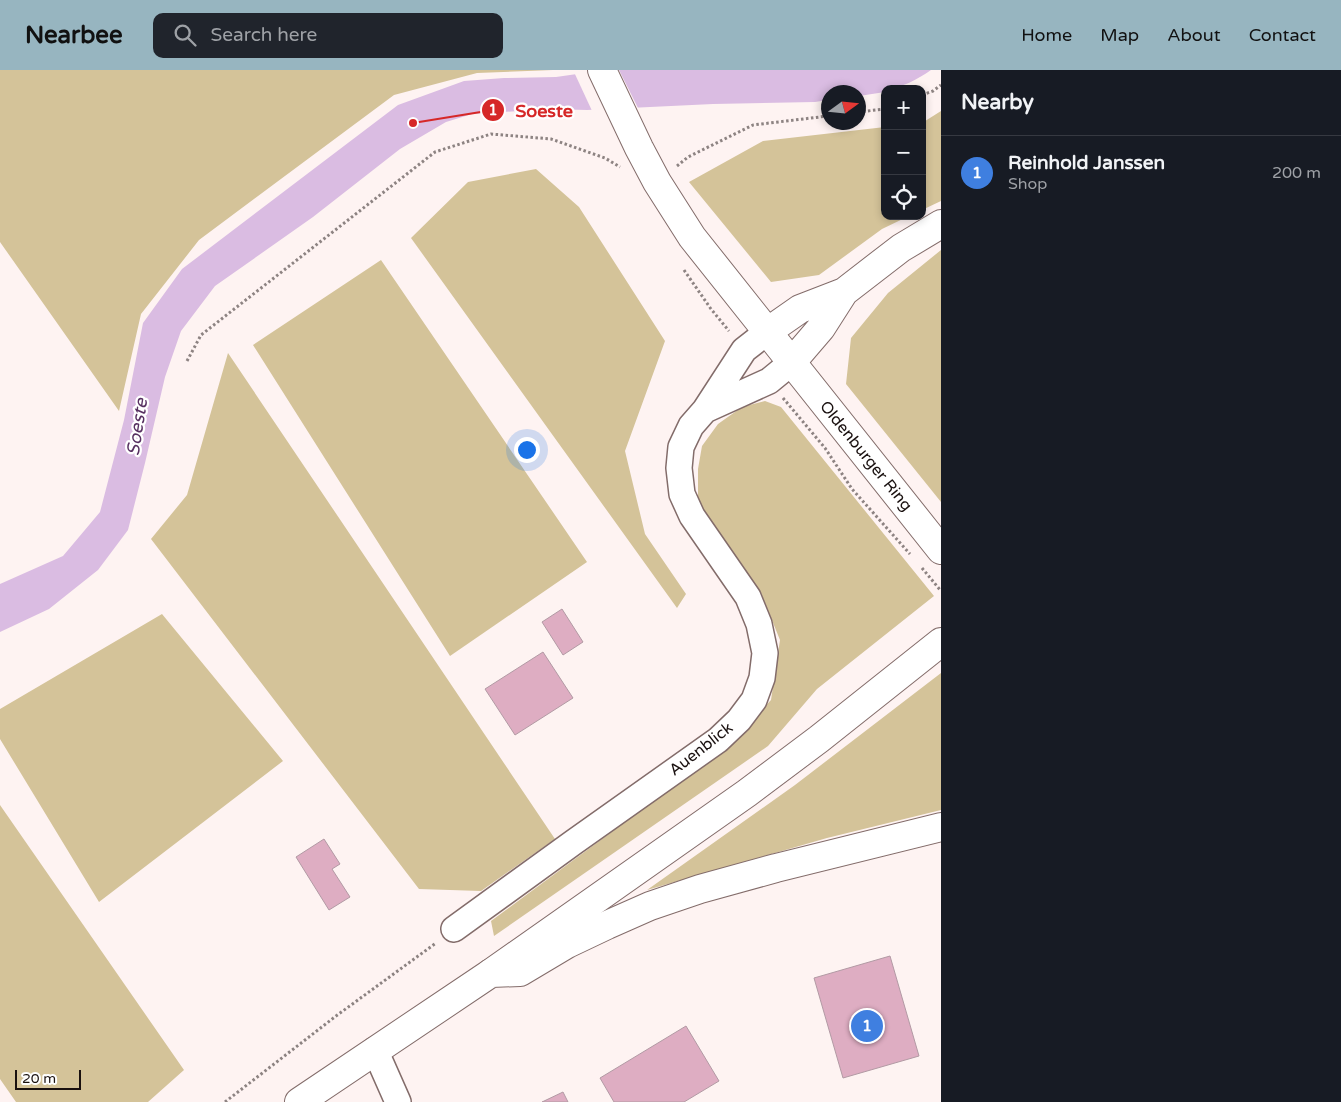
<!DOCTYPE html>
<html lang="en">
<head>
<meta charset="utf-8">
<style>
  :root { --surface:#171b24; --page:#20242c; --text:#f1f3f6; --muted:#9ea1a6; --line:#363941; --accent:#97b5c0 }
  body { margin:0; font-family:"Varela Round",sans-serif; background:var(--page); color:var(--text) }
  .controls { position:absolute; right:15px; top:15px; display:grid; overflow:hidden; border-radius:10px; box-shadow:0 2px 8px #0003 }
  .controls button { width:45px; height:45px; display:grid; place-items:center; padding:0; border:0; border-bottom:1px solid var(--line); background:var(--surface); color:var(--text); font:25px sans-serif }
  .compass { position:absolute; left:821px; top:15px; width:45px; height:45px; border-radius:50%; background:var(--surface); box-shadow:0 2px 8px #0003; rotate:75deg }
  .scale { position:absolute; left:15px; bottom:12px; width:66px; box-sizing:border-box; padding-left:5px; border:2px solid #19100f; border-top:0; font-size:14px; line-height:18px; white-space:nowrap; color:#19100f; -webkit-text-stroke:4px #fff; paint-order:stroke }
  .you { position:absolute; left:526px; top:379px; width:18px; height:18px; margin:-12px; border:4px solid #fff; border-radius:50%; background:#1a73e8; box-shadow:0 0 0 8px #1a73e833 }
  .badge { display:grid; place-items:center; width:32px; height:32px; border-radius:50%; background:var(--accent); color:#fff; font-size:16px; font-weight:700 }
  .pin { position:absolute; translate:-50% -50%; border:2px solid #fff; box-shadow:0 1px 5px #0006 }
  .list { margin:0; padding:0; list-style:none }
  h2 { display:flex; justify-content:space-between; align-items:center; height:65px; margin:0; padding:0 20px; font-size:21px }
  h2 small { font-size:16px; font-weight:400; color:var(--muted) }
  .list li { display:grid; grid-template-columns:32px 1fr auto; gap:15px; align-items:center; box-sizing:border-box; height:75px; padding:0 20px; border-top:1px solid var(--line) }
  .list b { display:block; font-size:19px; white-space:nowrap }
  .list p { margin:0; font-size:16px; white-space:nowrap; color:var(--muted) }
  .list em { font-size:16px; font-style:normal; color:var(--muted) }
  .icon { flex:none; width:28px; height:28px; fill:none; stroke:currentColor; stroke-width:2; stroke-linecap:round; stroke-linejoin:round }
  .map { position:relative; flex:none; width:941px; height:1032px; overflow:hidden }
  header { display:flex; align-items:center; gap:30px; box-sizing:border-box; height:70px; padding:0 25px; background:var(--accent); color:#111 }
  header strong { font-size:24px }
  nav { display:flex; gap:28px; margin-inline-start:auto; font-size:18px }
  .search { width:350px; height:45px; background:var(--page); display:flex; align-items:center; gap:12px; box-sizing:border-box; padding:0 18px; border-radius:10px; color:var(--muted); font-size:19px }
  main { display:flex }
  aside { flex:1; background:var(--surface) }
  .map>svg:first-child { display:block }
</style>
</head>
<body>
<header>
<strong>Nearbee</strong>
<div class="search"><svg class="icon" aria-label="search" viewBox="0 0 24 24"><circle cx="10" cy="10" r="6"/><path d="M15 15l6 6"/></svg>Search here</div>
<nav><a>Home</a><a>Map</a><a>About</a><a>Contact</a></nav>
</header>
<main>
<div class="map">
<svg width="941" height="1032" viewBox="0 0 941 1032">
  <rect width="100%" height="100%" fill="#fef3f2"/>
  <path fill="#d4c399" d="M0,0h553l-76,3 -83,22 -195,145 -58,74 -22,97 -119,-169z
    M941,41v90l-19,9v-87z
    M885,57v89h24l-27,13 -63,46 -48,7 -82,-100 74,-41z
    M536,99l43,38 86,134 -40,110 20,83 41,60 -9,14 -266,-370 57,-56z
    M941,180v252l-95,-118 5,-46 37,-45z
    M381,190l206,302 -137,94 -197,-311z
    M228,283l327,486 -74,52 -62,-2 -268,-350 36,-44z
    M765,331l16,6 153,189 -117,93 -49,57 -274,190 -3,-15 234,-173 46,-48 9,-60 -19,-47 -37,-46 -26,-45v-33l4,-23 16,-22 24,-17z
    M162,544l121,147 -184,141 -99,-163v-30z
    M941,603v137l-114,28 -180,52 148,-105z
    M0,735l184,265 -36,32h-132l-16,-23z"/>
  <path fill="#dabce2" d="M605,0h326c-13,9 -31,19 -46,19v3l-26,4 -1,-4h-30v8l-13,2 -102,2 -126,6 -39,-1 -76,5 -26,8 -46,27 -87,68 -98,69 -34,45 -16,46 -20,86 -17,67 -30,40 -49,39 -49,23v-48l63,-28 37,-44 24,-92 19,-97 39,-54 216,-164 66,-24 40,-3 52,-1z"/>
  <path fill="#fef3f2" d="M588,0h31l20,40 -46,3 -19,-41z"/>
  <path fill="#deadc2" stroke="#b29aa4" d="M562,539l21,33 -20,13 -21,-33z
    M543,582l30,46 -58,37 -30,-46z
    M324,769l16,25 -8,5 18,28 -21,13 -33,-53z
    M890,886l29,100 -76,22 -29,-100z
    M686,956l33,55 -35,21h-70l-14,-24z
    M563,1022l5,10h-26z"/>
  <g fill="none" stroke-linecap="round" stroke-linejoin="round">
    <defs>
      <path id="minor" d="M705,340l64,-29 22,-18
        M454,859l120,-87 144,-102 21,-20 15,-20 8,-22 3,-25 -6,-29 -11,-27 -56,-81 -10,-22 -3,-26 2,-21 10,-21 14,-16 39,-60 23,-18
        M375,980l23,52"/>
      <path id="major" d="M602,0l37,78 18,34 35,55 249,313
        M299,1032l192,-129 29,-1 47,-28 40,-19 43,-19 50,-17 76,-21 165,-41"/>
      <path id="highway" d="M767,262l33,-23 44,-17 57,-44 40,-24
        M791,293l30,-35 23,-36
        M491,903l256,-180 72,-54 122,-97"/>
    </defs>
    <use href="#minor" stroke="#836c6a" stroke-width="28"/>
    <use href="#major" stroke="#836c6a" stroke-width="30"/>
    <use href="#highway" stroke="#836c6a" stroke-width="30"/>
    <path stroke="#8d8382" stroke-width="3" stroke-dasharray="2.5 2.5" stroke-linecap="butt" d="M922,25l11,-4 8,-6
      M858,42l27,-3
      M677,96l11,-9 65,-32 75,-9
      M684,200l27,39 18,22
      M187,291l14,-26 234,-183 56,-18 60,5 54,19 15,9
      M783,328l42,50 27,41 58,65
      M922,498l19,23
      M225,1032l111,-86 100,-73"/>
    <use href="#minor" stroke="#fff" stroke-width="25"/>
    <use href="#major" stroke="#fff" stroke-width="28"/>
    <use href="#highway" stroke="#fff" stroke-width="28"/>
  </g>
  <g text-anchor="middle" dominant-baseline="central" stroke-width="4.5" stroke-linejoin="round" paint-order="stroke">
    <g font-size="16" fill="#19100f" stroke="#fff">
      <text transform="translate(866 386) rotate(51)">Oldenburger Ring</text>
      <text transform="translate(701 679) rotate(-38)">Auenblick</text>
    </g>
    <g font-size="18" font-style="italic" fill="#573061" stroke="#fff">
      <text transform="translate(137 357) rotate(-81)">Soeste</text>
    </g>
  </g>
  <path fill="none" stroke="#d62828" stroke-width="2" d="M413 53L493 40"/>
  <g fill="#d62828" stroke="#fff" stroke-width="2">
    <circle cx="413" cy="53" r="5"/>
    <circle cx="493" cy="40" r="12"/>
  </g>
  <g font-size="15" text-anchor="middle" font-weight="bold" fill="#fff">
    <text x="493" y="45">1</text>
  </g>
  <g font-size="18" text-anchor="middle" font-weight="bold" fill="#d62828" stroke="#fff" stroke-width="4.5" stroke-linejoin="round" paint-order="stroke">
    <text x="544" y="47">Soeste</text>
  </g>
</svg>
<div class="controls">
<button>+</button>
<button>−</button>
<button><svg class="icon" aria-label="locate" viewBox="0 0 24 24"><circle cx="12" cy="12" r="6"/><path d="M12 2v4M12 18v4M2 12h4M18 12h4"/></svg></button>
</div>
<svg class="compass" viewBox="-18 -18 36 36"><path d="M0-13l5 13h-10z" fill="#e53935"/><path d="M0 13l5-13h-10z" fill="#9ea1a6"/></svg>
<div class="scale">20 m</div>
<div class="you"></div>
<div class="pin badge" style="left:867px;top:956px;background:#3f7fe0">1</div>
</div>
<aside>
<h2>Nearby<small></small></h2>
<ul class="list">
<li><span class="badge" style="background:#3f7fe0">1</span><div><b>Reinhold Janssen</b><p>Shop</p></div><em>200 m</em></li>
</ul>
</aside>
</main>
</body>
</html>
